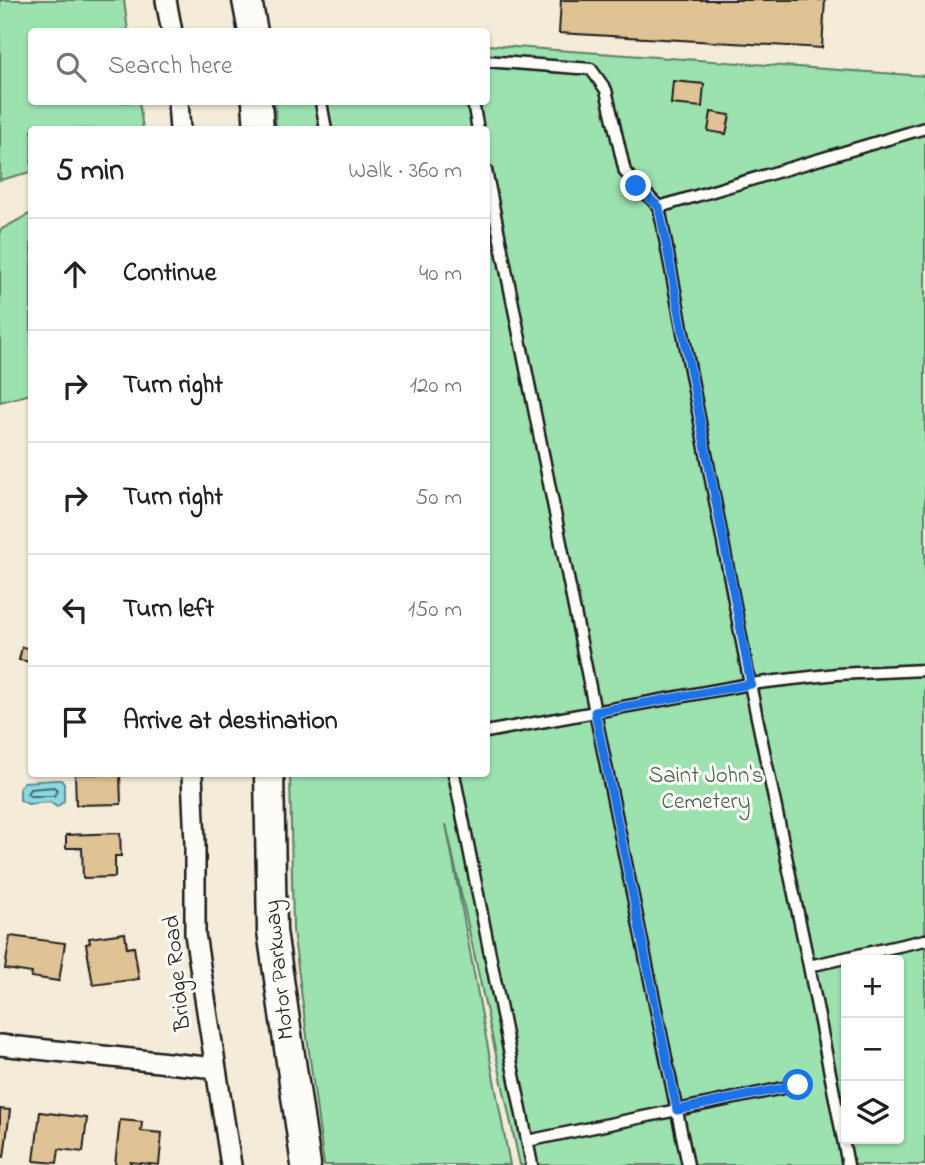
<!DOCTYPE html>
<html lang="en">
<head>
<meta charset="utf-8">
<style>
  :root { --surface:#fff; --page:#f2f2f2; --text:#222; --muted:#767676; --line:#e0e0e0 }
  body { margin:0; font-family:"Indie Flower",sans-serif; background:var(--page); color:var(--text) }
  .controls { position:absolute; right:21px; bottom:21px; display:grid; overflow:hidden; border-radius:7px; box-shadow:0 2px 5px #0004 }
  .controls button { width:63px; height:63px; display:grid; place-items:center; padding:0; border:0; border-bottom:2px solid var(--line); background:var(--surface); color:var(--text); font:35px sans-serif }
  .stop { position:absolute; width:21px; height:21px; margin:-16px; border:5px solid #1a73e8; border-radius:50%; background:#fff }
  .stop.end { background:#1a73e8; border-color:#fff; box-shadow:0 2px 7px #0008 }
  .list { margin:0; padding:0; list-style:none }
  h2 { display:flex; justify-content:space-between; align-items:center; height:91px; margin:0; padding:0 28px; font-size:30px }
  h2 small { font-size:23px; font-weight:400; color:var(--muted) }
  .list li { display:grid; grid-template-columns:46px 1fr auto; gap:21px; align-items:center; box-sizing:border-box; height:112px; padding:0 28px; border-top:2px solid var(--line) }
  .list b { display:block; font-size:26px; white-space:nowrap }
  .list em { font-size:23px; font-style:normal; color:var(--muted) }
  .icon { flex:none; width:38px; height:38px; fill:none; stroke:currentColor; stroke-width:2; stroke-linecap:round; stroke-linejoin:round }
  .map { position:relative; flex:none; width:925px; height:1165px; overflow:hidden }
  .search { position:absolute; background:var(--surface); box-shadow:0 2px 5px #0004; left:28px; top:28px; width:462px; height:77px; display:flex; align-items:center; gap:18px; box-sizing:border-box; padding:0 24px; border-radius:7px; color:var(--muted); font-size:26px }
  .panel { position:absolute; background:var(--surface); box-shadow:0 2px 5px #0004; left:28px; top:126px; width:462px; height:651px; border-radius:7px }
  .map>svg:first-child { display:block }
</style>
</head>
<body>
<div class="map">
<svg width="925" height="1165" viewBox="0 0 925 1165">
  <rect width="100%" height="100%" fill="#f4ebd9"/>
  <filter id="ink" filterUnits="userSpaceOnUse"><feTurbulence type="fractalNoise" baseFrequency=".0143" numOctaves="2"/><feDisplacementMap in="SourceGraphic" scale="14" xChannelSelector="R" yChannelSelector="G"/><feConvolveMatrix kernelMatrix="1 2 1 2 8 2 1 2 1" color-interpolation-filters="sRGB"/></filter>
  <g filter="url(#ink)">
    <path fill="#9be2af" stroke="#5c7f66" stroke-width="2" fill-rule="evenodd" d="M0,0h124l4,31 -96,1v70h107l4,27 -111,1 -1,42 -31,8z
      M487,45l438,31v1089h-405l-74,-341 64,341h-186l-31,-235 -3,-156h196v-644l-210,-1 -1,-27h211zM846,960h53v179h-53z
      M31,213v181l-31,8v-172z"/>
    <path fill="#89d9e3" stroke="#5d8d93" stroke-width="2" d="M56,780h5l3,4v17l-7,6 -7,-5 -22,2 -8,-4v-13l4,-5z"/>
    <g fill="none" stroke-linecap="round" stroke-linejoin="round">
      <path stroke="#48686c" stroke-width="2" d="M54,787l3,3 -3,6h-24l-3,-2 3,-5z"/>
    </g>
    <path fill="#e0c394" stroke="#1c1c1c" stroke-width="2" d="M561,0h264l-3,48 -263,-15z
      M673,81l31,3 -2,23 -31,-3z
      M711,112l19,3 -4,19 -18,-3z
      M22,647l10,2 -1,13 -12,-2z
      M75,774h45l1,30 -45,1z
      M120,833l1,23h-6v21l-32,1 -1,-30h-16v-13z
      M125,933l2,15 7,-1 5,32 -46,6 -7,-41 4,-1 -1,-5z
      M10,936l55,7 -6,38 -28,-4 1,-4 -27,-4z
      M0,1109l10,1 -6,47 -4,-1z
      M40,1112l47,6 -4,34 -24,-3 -2,14 -23,-2z
      M120,1120l22,2 -1,9 21,2 -3,32 -29,-3 -1,3h-14z"/>
    <g fill="none" stroke-linecap="round" stroke-linejoin="round">
      <defs>
        <path id="lane" d="M486,61l105,8 15,21 19,82 34,35 91,477 -155,28 93,453
          M321,102l5,28
          M473,102l5,28
          M486,170l109,542 -109,20
          M659,207l266,-79
          M925,670l-88,4 -87,10 59,282 116,-26
          M454,774l78,391
          M809,966l39,199
          M527,1141l271,-56"/>
        <path id="street" d="M166,0l6,32
          M178,102l2,28
          M192,774l3,70v90l36,231
          M0,1045l215,23"/>
        <path id="secondary" d="M247,0l6,32
          M257,102l2,28
          M269,774l3,157 34,234"/>
      </defs>
      <use href="#lane" stroke="#1c1c1c" stroke-width="15"/>
      <use href="#street" stroke="#1c1c1c" stroke-width="24"/>
      <use href="#secondary" stroke="#1c1c1c" stroke-width="33"/>
      <use href="#lane" stroke="#fdfcf7" stroke-width="10"/>
      <use href="#street" stroke="#fdfcf7" stroke-width="19"/>
      <use href="#secondary" stroke="#fdfcf7" stroke-width="28"/>
    </g>
  </g>
  <g fill="none" stroke-linecap="round" stroke-linejoin="round" filter="url(#ink)">
    <path stroke="#1a73e8" stroke-width="9" d="M636,186l23,21 92,477 -156,28 82,398 121,-25"/>
  </g>
  <g text-anchor="middle" dominant-baseline="central" stroke-width="6" stroke-linejoin="round" paint-order="stroke">
    <g font-size="23" fill="#48614f" stroke="#fdfcf7">
      <text x="706" y="776">Saint John's<tspan x="706" dy="26">Cemetery</tspan></text>
    </g>
    <g font-size="23" fill="#1c1c1c" stroke="#fdfcf7">
      <text transform="translate(280 970) rotate(-96)">Motor Parkway</text>
      <text transform="translate(178 973) rotate(-96)">Bridge Road</text>
    </g>
  </g>
</svg>
<div class="controls">
<button>+</button>
<button>−</button>
<button><svg class="icon" aria-label="layers" viewBox="0 0 24 24"><path d="M12 4l9 5-9 5-9-5zM3 14l9 5 9-5"/></svg></button>
</div>
<div class="stop" style="left:798px;top:1085px"></div>
<div class="stop end" style="left:636px;top:186px"></div>
<div class="search"><svg class="icon" aria-label="search" viewBox="0 0 24 24"><circle cx="10" cy="10" r="6"/><path d="M15 15l6 6"/></svg>Search here</div>
<section class="panel">
<h2>5 min<small>Walk · 360 m</small></h2>
<ul class="list">
<li><svg class="icon" aria-label="ahead" viewBox="0 0 24 24"><path d="M12 20V5M6 11l6-6 6 6"/></svg><div><b>Continue</b></div><em>40 m</em></li>
<li><svg class="icon" aria-label="right" viewBox="0 0 24 24"><path d="M7 20v-9h11M14 6l5 5-5 5"/></svg><div><b>Turn right</b></div><em>120 m</em></li>
<li><svg class="icon" aria-label="right" viewBox="0 0 24 24"><path d="M7 20v-9h11M14 6l5 5-5 5"/></svg><div><b>Turn right</b></div><em>50 m</em></li>
<li><svg class="icon" aria-label="left" viewBox="0 0 24 24"><path d="M17 20v-9H6M10 6l-5 5 5 5"/></svg><div><b>Turn left</b></div><em>150 m</em></li>
<li><svg class="icon" aria-label="arrive" viewBox="0 0 24 24"><path d="M6 21V4h12l-3 4 3 4H6"/></svg><div><b>Arrive at destination</b></div></li>
</ul>
</section>
</div>
</body>
</html>
